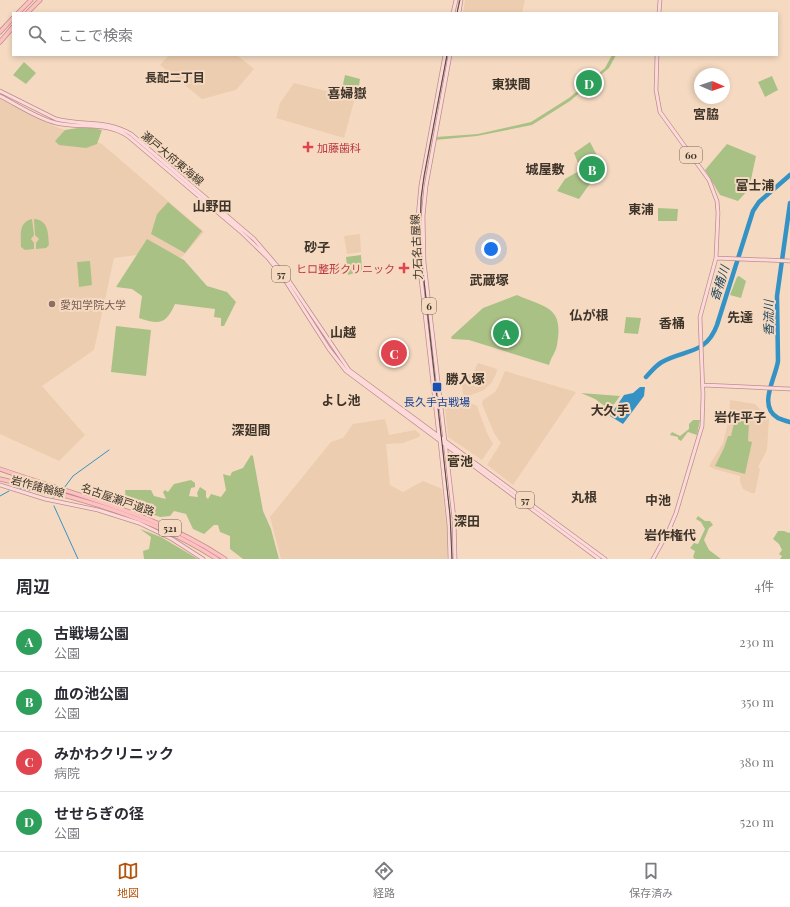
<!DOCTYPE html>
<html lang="ja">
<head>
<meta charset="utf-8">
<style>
  :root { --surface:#fff; --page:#f7f7f7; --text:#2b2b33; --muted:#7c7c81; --line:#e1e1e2; --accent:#b45309 }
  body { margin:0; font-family:"Playfair Display","Noto Sans JP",serif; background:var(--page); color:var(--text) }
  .compass { position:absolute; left:694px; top:68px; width:36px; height:36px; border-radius:50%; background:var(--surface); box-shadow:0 2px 6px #0003; rotate:92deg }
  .you { position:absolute; left:491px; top:249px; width:14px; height:14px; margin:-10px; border:3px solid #fff; border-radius:50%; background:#1a73e8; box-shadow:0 0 0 6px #1a73e833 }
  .badge { display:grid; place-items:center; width:26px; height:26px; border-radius:50%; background:var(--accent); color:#fff; font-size:13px; font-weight:700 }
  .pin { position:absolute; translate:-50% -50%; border:2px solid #fff; box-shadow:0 1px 4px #0006 }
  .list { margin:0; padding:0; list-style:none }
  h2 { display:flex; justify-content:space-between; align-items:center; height:52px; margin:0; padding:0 16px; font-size:17px }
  h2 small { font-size:13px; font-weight:400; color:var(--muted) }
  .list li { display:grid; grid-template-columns:26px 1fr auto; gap:12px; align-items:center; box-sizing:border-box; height:60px; padding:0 16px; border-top:1px solid var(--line) }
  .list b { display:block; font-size:15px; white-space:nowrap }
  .list p { margin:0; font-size:13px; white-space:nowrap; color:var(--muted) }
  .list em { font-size:13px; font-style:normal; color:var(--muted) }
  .icon { flex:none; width:22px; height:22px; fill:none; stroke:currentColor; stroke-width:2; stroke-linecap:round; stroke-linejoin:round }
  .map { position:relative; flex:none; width:790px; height:559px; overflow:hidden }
  .search { position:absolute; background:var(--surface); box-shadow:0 2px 6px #0003; left:12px; right:12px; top:12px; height:44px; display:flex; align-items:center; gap:10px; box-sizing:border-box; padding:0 14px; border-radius:0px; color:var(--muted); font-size:15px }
  .sheet { height:292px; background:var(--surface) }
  nav { display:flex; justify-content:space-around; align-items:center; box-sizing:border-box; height:56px; border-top:1px solid var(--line); background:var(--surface); font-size:11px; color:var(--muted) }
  nav a { display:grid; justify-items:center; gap:2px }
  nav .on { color:var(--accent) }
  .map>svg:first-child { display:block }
</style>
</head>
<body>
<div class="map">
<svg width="790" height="559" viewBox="0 0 790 559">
  <rect width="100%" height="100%" fill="#f5dac1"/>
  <path fill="#edcdaf" d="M465,0h60l-3,13h-59z
    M169,55h68l17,14 -18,21 -34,9 -42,-34z
    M294,83l61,15 -11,40 -68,-20 4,-15z
    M0,98l49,26 53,20 102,88 -22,25 -45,-2 -23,3 -20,92 -52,36 43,49 -26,26 -59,-27z
    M360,234l1,18 -14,2 -3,-18z
    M478,363l19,6 -1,5 -4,8 -8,8 -18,7 -3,-3 -2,-17 12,-4z
    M505,371l71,21 -63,93 -26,-20 14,-22 -7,-10 -12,-29 1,-4 12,-8 4,-7z
    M730,400l25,4 14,15 -2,31 -9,17 2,2 -5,24h-4l-8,-4 -3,-7v-6l-26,-7 -5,-3 14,-23 6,-25z
    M473,404l4,2 10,27 6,11 -11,16 -34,-23 -3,-29z
    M385,419l4,16 26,-5 5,4 -1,3 -16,6 -17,1 4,41 13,7 20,-11 19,8 5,39v31h-166l-11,-42 61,-75 12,-4 10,-14z"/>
  <path fill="#aac186" d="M612,55h4l-7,13 -39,33 -38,24 -55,11 -42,4 1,-3 42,-3 53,-12 38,-24 36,-30z
    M24,62l12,11 -10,11 -13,-9z
    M345,75l15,4 -2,13 -16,-3z
    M772,76l6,14 -13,7 -7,-15z
    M78,128h15l9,2 -5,14 -11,4 -27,-3 -4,-4 10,-11z
    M590,142l16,31 -17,12 -10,14 -22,-8 8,-12 14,-8 1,-3 -6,-15z
    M727,144l29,12 -7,33 -11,12 -18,-6 -15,-25z
    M168,202l34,29 -17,22 -34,-19 6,-20z
    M658,208l20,1 -1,12h-19z
    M32,219l2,16 -3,4 3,4v6l-9,1 -4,-3c0,-11 -3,-25 11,-28z
    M34,219c15,1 14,15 15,26l-3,3 -10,1v-6l3,-4 -4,-4z
    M147,239l37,21 23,26 20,6 9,10 -12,24h-3v-8l-7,-1 1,-8 -40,-5c-9,20 -15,21 -36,14l3,-22 -10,-7 -16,-2z
    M361,255l1,16 -14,4 -2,-18z
    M90,261l2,24 -13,2 -2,-25z
    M739,276l7,5 -5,17 -11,-3 7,-18z
    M517,295c29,13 47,11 40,50 -1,7 -6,12 -8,20l-80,-25 -17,-1 -1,-2 32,-29z
    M626,317l15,1 -3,16 -14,-1z
    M116,326l35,4 -5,46 -35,-4z
    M581,393l39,3 -10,14 -15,-11z
    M735,419l14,4 -1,18 4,1 -7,32 -30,-8 9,-18 4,-12h3z
    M693,420h7l-3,15 -9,-3 -7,9 -3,-2v-2l-8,-2 2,-3 8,4 9,-7v-5z
    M251,455l2,1 10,55 8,18 8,30h-36l-13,-10v-13l-10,-4 -2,-7h-4l-10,9 -11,-5 -7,-15 -12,-3 -4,5 -10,1 -31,-11 -3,-4 -1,-12h26l3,6 12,3 -3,-7 2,-2 3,2 6,-8 17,-4 4,3v4l-4,1 -2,8 9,1 -1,-4 3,-6 6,4v6l2,2 3,-5 10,3 5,-7 -3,-16 7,2 2,-4 11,-4z
    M698,516l7,5h5l3,4 -4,3 -5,12 5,10 12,9h-26l-2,-2 2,-6 -5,-3 4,-5 4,1 7,-15 -4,-7 -5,-3z
    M140,529l21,8 37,22h-54l-1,-8 6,-2 2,-12z
    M778,531h6l5,2 1,-1v27h-10l2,-3 -3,-2 3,-4 -3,-6 -6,-5z"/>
  <path fill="#3592c5" d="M640,387h5l-1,9 -21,28 -13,-8 14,-21 9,-2z"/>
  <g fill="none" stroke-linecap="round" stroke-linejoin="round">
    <path stroke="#3592c5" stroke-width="1" d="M17,488l9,1 21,6
      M64,488l9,-12 36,-26
      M0,496l9,-5
      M53,498l4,-3
      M54,506l24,53"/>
    <path stroke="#3592c5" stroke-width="4.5" d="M790,203l-13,93 1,65c-2,16 -21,45 0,57 4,2 8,3 12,4
      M646,377c5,-5 9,-11 16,-15 23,-13 44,-7 55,-37l36,-114 6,-9 31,-27"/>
    <defs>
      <path id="major" d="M453,13l3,-13
        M459,13l2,-13
        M659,13l1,-13
        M450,55l-24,131 -3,30 1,46 30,256 1,41
        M0,91l56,28c27,7 50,0 75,15l123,105 31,36 64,95 256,189
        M0,96c18,9 36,22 56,27 25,6 51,-2 73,14l112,95 27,26 15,19 46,72 17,22 253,188
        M716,258l74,3
        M703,385l87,4
        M439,436l-20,-175 -1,-44 3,-32 24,-130
        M440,441l9,84 1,34
        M0,485l45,14 53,11 41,13 33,16 31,20
        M653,559l15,-27 8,-19 26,-87 1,-31 -3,-78 16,-59 2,-45 -1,-12 -8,-21 -49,-68 -4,-22 1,-35"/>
      <path id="highway" d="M18,13l13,-13
        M27,13l13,-13
        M0,32l13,-14
        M0,42l13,-15
        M0,469c77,27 156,44 225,90
        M0,479c75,18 151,37 217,80"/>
    </defs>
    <use href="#major" stroke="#bb8f8c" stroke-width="4.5"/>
    <use href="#highway" stroke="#bb8f8c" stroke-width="5"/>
    <use href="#major" stroke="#fed9da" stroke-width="3"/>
    <use href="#highway" stroke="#fec0c1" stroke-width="3.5"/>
    <path stroke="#54483c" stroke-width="1" d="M457,13l3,-13
      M447,55l-23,121 -3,22 -1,47 30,270 2,44"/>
  </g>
  <g fill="#e0444e" stroke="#f5dac1" stroke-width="1.5">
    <path d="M306 141h4v4h4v4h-4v4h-4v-4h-4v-4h4z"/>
    <path d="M402 262h4v4h4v4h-4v4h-4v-4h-4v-4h4z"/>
  </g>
  <circle fill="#8d6e63" stroke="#f5dac1" stroke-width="1.5" cx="52" cy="304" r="4"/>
  <rect fill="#1a4fb4" stroke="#f5dac1" stroke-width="1.5" x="432" y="382" width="10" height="10" rx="2"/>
  <g text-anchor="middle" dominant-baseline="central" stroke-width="4" stroke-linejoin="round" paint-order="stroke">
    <g fill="#f5dac1" stroke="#756657" stroke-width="1">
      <rect x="680" y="147" width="22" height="16" rx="3"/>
      <rect x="272" y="266" width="18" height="16" rx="3"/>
      <rect x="422" y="298" width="14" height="16" rx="3"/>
      <rect x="516" y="492" width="18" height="16" rx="3"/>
      <rect x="159" y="520" width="22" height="16" rx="3"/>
    </g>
    <g font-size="10" font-weight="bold" fill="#3e342a">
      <text x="691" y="155">60</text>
      <text x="281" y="274">57</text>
      <text x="429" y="306">6</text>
      <text x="525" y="500">57</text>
      <text x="170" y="528">521</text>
    </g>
    <g font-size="11" fill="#be3a42" stroke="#f5dac1" text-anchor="start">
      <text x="317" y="147">加藤歯科</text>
      <text x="395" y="268" text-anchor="end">ヒロ整形クリニック</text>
    </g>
    <g font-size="11" fill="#3e342a" stroke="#f5dac1">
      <text transform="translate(173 158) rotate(40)">瀬戸大府東海線</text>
      <text transform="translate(416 247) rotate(-93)">力石名古屋線</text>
      <text transform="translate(38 486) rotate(15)">岩作諸輪線</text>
      <text transform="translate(118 499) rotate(19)">名古屋瀬戸道路</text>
    </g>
    <g font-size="11" fill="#785e54" stroke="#f5dac1" text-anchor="start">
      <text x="60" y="304">愛知学院大学</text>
    </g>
    <g font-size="11" fill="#164399" stroke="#f5dac1">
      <text x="437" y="401">長久手古戦場</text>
    </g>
    <g font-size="12" font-weight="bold" fill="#3e342a" stroke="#f5dac1">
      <text x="175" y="77">長配二丁目</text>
    </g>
    <g font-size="12" font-style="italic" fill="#234960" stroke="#f5dac1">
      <text transform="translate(719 283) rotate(-72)">香桶川</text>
      <text transform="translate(768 318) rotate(-90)">香流川</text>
    </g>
    <g font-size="13" font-weight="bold" fill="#3e342a" stroke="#f5dac1">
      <text x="511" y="83">東狭間</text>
      <text x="347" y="92">喜婦嶽</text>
      <text x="706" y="113">宮脇</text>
      <text x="545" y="168">城屋敷</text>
      <text x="755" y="184">富士浦</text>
      <text x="212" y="205">山野田</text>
      <text x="641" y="208">東浦</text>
      <text x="317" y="246">砂子</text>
      <text x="489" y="279">武蔵塚</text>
      <text x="589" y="314">仏が根</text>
      <text x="740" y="316">先達</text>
      <text x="672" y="322">香桶</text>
      <text x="343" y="331">山越</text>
      <text x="465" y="378">勝入塚</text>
      <text x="341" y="399">よし池</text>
      <text x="610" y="409">大久手</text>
      <text x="740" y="416">岩作平子</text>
      <text x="251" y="429">深廻間</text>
      <text x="460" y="460">菅池</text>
      <text x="584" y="496">丸根</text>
      <text x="658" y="499">中池</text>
      <text x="467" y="520">深田</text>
      <text x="670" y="534">岩作権代</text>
    </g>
  </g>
</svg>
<svg class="compass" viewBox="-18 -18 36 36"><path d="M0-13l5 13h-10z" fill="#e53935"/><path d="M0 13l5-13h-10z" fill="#7c7c81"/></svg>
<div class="you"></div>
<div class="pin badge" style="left:506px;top:333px;background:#2e9e5b">A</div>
<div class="pin badge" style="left:592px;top:169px;background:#2e9e5b">B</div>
<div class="pin badge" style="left:394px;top:353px;background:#e0444e">C</div>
<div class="pin badge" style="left:589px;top:83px;background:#2e9e5b">D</div>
<div class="search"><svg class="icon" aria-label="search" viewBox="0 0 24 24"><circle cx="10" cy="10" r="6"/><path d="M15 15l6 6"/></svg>ここで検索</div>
</div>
<section class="sheet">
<h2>周辺<small>4件</small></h2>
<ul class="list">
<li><span class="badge" style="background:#2e9e5b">A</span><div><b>古戦場公園</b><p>公園</p></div><em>230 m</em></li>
<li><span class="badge" style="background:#2e9e5b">B</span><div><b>血の池公園</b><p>公園</p></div><em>350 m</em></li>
<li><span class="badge" style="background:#e0444e">C</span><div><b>みかわクリニック</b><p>病院</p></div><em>380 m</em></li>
<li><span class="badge" style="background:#2e9e5b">D</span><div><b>せせらぎの径</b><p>公園</p></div><em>520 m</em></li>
</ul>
</section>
<nav>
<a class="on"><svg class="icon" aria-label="map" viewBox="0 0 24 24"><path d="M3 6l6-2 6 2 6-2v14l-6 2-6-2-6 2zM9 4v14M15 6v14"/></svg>地図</a>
<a><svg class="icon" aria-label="directions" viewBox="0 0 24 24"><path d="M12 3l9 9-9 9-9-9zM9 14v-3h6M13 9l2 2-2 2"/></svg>経路</a>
<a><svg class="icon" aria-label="saved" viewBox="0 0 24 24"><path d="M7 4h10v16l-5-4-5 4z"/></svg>保存済み</a>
</nav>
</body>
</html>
